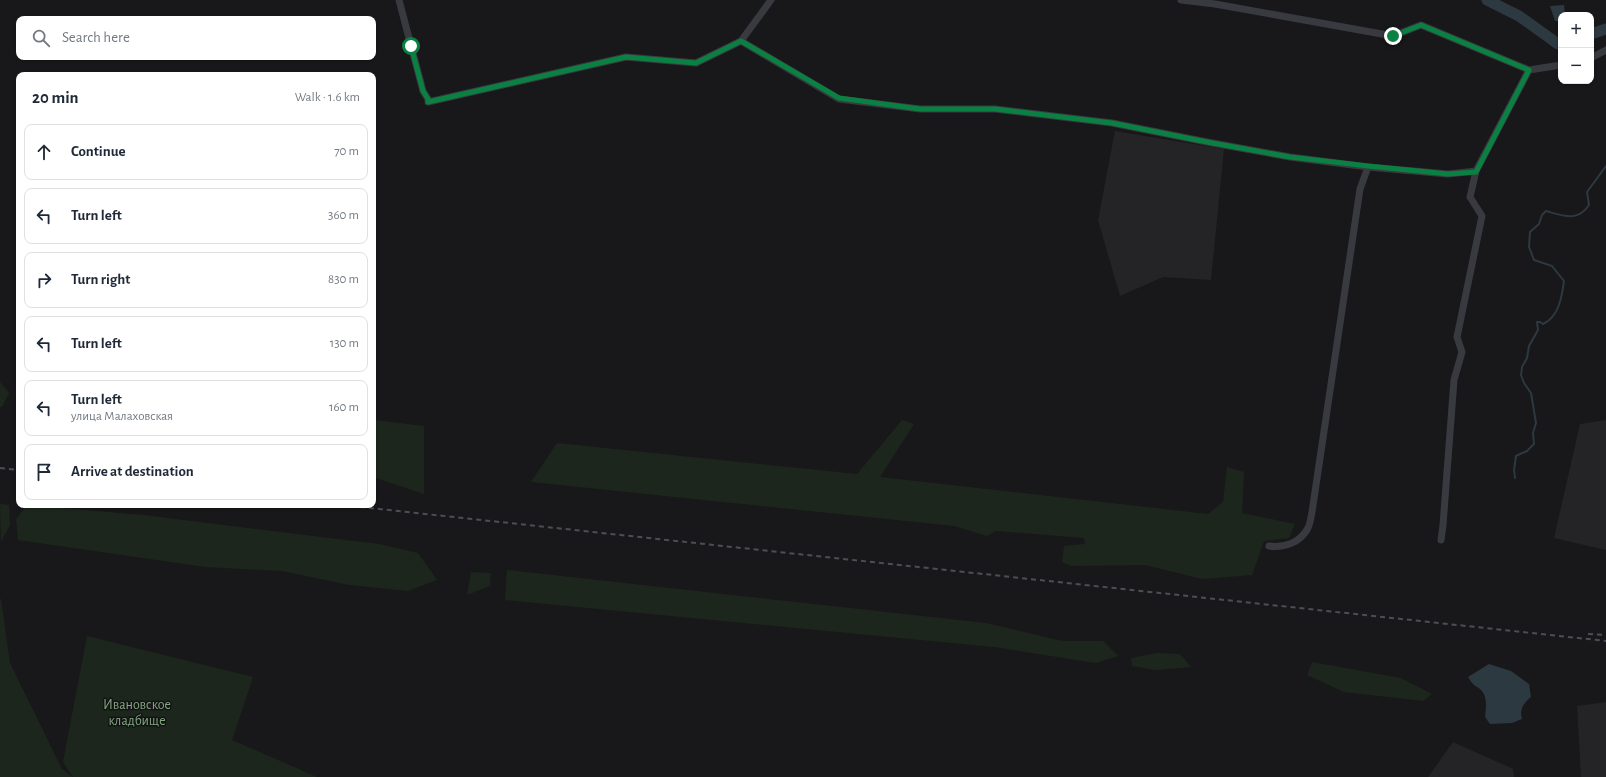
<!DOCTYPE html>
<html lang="en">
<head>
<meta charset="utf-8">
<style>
  :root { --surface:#fff; --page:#f2f2f3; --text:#1f2937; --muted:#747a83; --line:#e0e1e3 }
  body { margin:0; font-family:"Alegreya Sans",sans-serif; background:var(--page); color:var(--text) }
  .controls { position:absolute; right:12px; top:12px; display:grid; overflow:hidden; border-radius:8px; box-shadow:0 1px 3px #0004 }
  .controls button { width:36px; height:36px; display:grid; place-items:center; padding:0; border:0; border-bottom:1px solid var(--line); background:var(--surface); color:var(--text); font:20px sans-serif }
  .stop { position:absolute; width:12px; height:12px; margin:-9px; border:3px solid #0b8043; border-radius:50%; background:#fff }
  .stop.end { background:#0b8043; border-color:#fff; box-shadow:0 1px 4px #0008 }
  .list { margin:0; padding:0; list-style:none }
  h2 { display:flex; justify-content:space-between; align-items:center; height:52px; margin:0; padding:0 16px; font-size:17px }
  h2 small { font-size:13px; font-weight:400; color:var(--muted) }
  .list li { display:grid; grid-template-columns:26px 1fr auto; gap:12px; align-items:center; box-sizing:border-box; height:56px; margin:0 8px 8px; padding:0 8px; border:1px solid var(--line); border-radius:8px }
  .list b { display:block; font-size:15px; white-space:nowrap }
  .list p { margin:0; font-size:13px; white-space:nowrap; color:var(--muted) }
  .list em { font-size:13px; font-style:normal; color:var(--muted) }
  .icon { flex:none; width:22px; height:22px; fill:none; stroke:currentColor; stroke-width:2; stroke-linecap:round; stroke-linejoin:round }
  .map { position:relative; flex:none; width:1606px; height:777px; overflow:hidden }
  .search { position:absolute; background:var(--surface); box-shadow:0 1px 3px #0004; left:16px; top:16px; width:360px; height:44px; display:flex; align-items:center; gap:10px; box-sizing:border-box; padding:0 14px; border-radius:8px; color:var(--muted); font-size:15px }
  .panel { position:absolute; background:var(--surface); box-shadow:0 1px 3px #0004; left:16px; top:72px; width:360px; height:436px; border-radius:8px }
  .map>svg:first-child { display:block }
</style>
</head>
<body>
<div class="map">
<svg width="1606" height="777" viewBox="0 0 1606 777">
  <rect width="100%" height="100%" fill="#18181a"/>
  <path fill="#242427" d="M1115,131l109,18 -13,131 -48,-3 -43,19 -22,-76z
    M1606,420v130l-52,-12 26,-114z
    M1606,702v75h-25l-4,-71z
    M1453,742l60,27 1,8h-86z"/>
  <path fill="#1d261d" d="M0,382l9,11 -7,14h-2z
    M373,420l51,6v68l-48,-16 -3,2z
    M902,420l12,4 -34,53 328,37 15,-12 4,-35 17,5 -2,41 53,11 -6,14 -25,3 -12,34 -50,4 -57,-14 -74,1 -9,-4 2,-16 21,-2 -1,-6 -88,-7 -9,5 -33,-10 -423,-44 26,-39 300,31z
    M0,504l9,1 1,20 -9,17z
    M27,505l116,10 236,29 39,9 19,27 -29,11 -59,-6 -67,-14 -77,-4 -187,-27 -2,-21z
    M507,570l479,53 76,18h41l15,15 -22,7 -102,-16 -489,-47z
    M471,572l20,1 -1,13 -23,9z
    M0,599h1l9,64 52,106 11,8 -10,-15 24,-126 166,41 -21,63 85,37h-317z
    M1157,653l23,1 11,13 -35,3 -24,-4 -1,-8z
    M1312,662l89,16 31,16 -9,7 -79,-9 -37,-17z"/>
  <path fill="#2c3940" d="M1564,5l1,10h-4v6h-6l-5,-15z
    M1489,664l22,7 18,13 2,13c-7,6 -12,12 -9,22l-10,4 -22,1 -5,-7c1,-9 3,-21 -5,-28 -6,-4 -8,-5 -12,-12z"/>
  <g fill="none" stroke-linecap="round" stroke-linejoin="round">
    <path stroke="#2c3940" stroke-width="2" d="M1515,478l-1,-8 2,-14 11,-5 7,-7 -1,-11 3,-10 -5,-30 -7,-10 -3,-8 1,-8 5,-9 2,-12 9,-16 -1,-8h3l3,2c16,-7 19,-28 21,-43l-12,-15 -18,-6 -5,-13 1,-15 9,-8 3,-9 4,-4c18,5 32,11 43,-6l-2,-13 19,-26"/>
    <path stroke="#2c3940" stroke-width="11" d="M1487,0l32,16 39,28 3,-1
      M1591,34l15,-5"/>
    <path stroke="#383a40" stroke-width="7" d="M399,0l24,91 5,8v3l198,-45 70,6 45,-22 98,58 81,10h75l117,14 95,19 83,15 78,10 80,7 28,-3 53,-101 32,-5
      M1181,0l34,4 178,32 28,-11 108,45
      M741,41l30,-41
      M1591,58l15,-8
      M1441,540l2,-15 11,-145 8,-28 -5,-15 25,-121 -12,-19 6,-26
      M1269,546c15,2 31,-3 39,-18 2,-4 3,-11 4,-16l48,-323 8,-22"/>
    <path stroke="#4b4f55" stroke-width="2" stroke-dasharray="5 4" stroke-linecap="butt" d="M0,468l19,2
      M342,505l1264,136
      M1588,634l18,1"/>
  </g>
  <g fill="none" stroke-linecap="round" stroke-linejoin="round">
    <path stroke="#0b8043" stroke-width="5" d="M411,46l12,45 5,8v3l198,-45 70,6 45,-22 98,57 81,11h75l117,14 95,19 83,15 78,9 80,8 28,-2 53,-102 -108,-45 -28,11"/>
  </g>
  <g text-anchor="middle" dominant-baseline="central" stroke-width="3" stroke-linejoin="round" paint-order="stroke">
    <g font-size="14" fill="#81a77e" stroke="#131315">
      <text x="137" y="705">Ивановское<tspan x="137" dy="16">кладбище</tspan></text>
    </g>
  </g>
</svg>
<div class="controls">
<button>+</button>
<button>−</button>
</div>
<div class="stop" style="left:411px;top:46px"></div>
<div class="stop end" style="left:1393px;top:36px"></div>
<div class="search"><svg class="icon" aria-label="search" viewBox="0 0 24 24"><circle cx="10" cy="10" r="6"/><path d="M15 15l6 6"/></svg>Search here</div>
<section class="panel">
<h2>20 min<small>Walk · 1.6 km</small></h2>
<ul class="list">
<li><svg class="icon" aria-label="ahead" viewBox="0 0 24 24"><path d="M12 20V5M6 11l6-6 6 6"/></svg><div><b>Continue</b></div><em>70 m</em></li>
<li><svg class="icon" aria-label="left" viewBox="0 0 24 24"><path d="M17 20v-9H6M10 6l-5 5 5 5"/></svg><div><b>Turn left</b></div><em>360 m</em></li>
<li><svg class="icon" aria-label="right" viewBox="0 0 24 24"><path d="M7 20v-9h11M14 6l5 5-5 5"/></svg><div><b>Turn right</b></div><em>830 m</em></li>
<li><svg class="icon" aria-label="left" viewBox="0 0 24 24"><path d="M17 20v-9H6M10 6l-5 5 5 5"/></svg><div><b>Turn left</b></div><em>130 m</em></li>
<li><svg class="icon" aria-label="left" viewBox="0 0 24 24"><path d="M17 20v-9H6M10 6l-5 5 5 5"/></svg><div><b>Turn left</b><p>улица Малаховская</p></div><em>160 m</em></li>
<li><svg class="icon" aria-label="arrive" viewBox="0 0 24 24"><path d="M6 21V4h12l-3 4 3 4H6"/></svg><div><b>Arrive at destination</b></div></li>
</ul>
</section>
</div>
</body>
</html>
